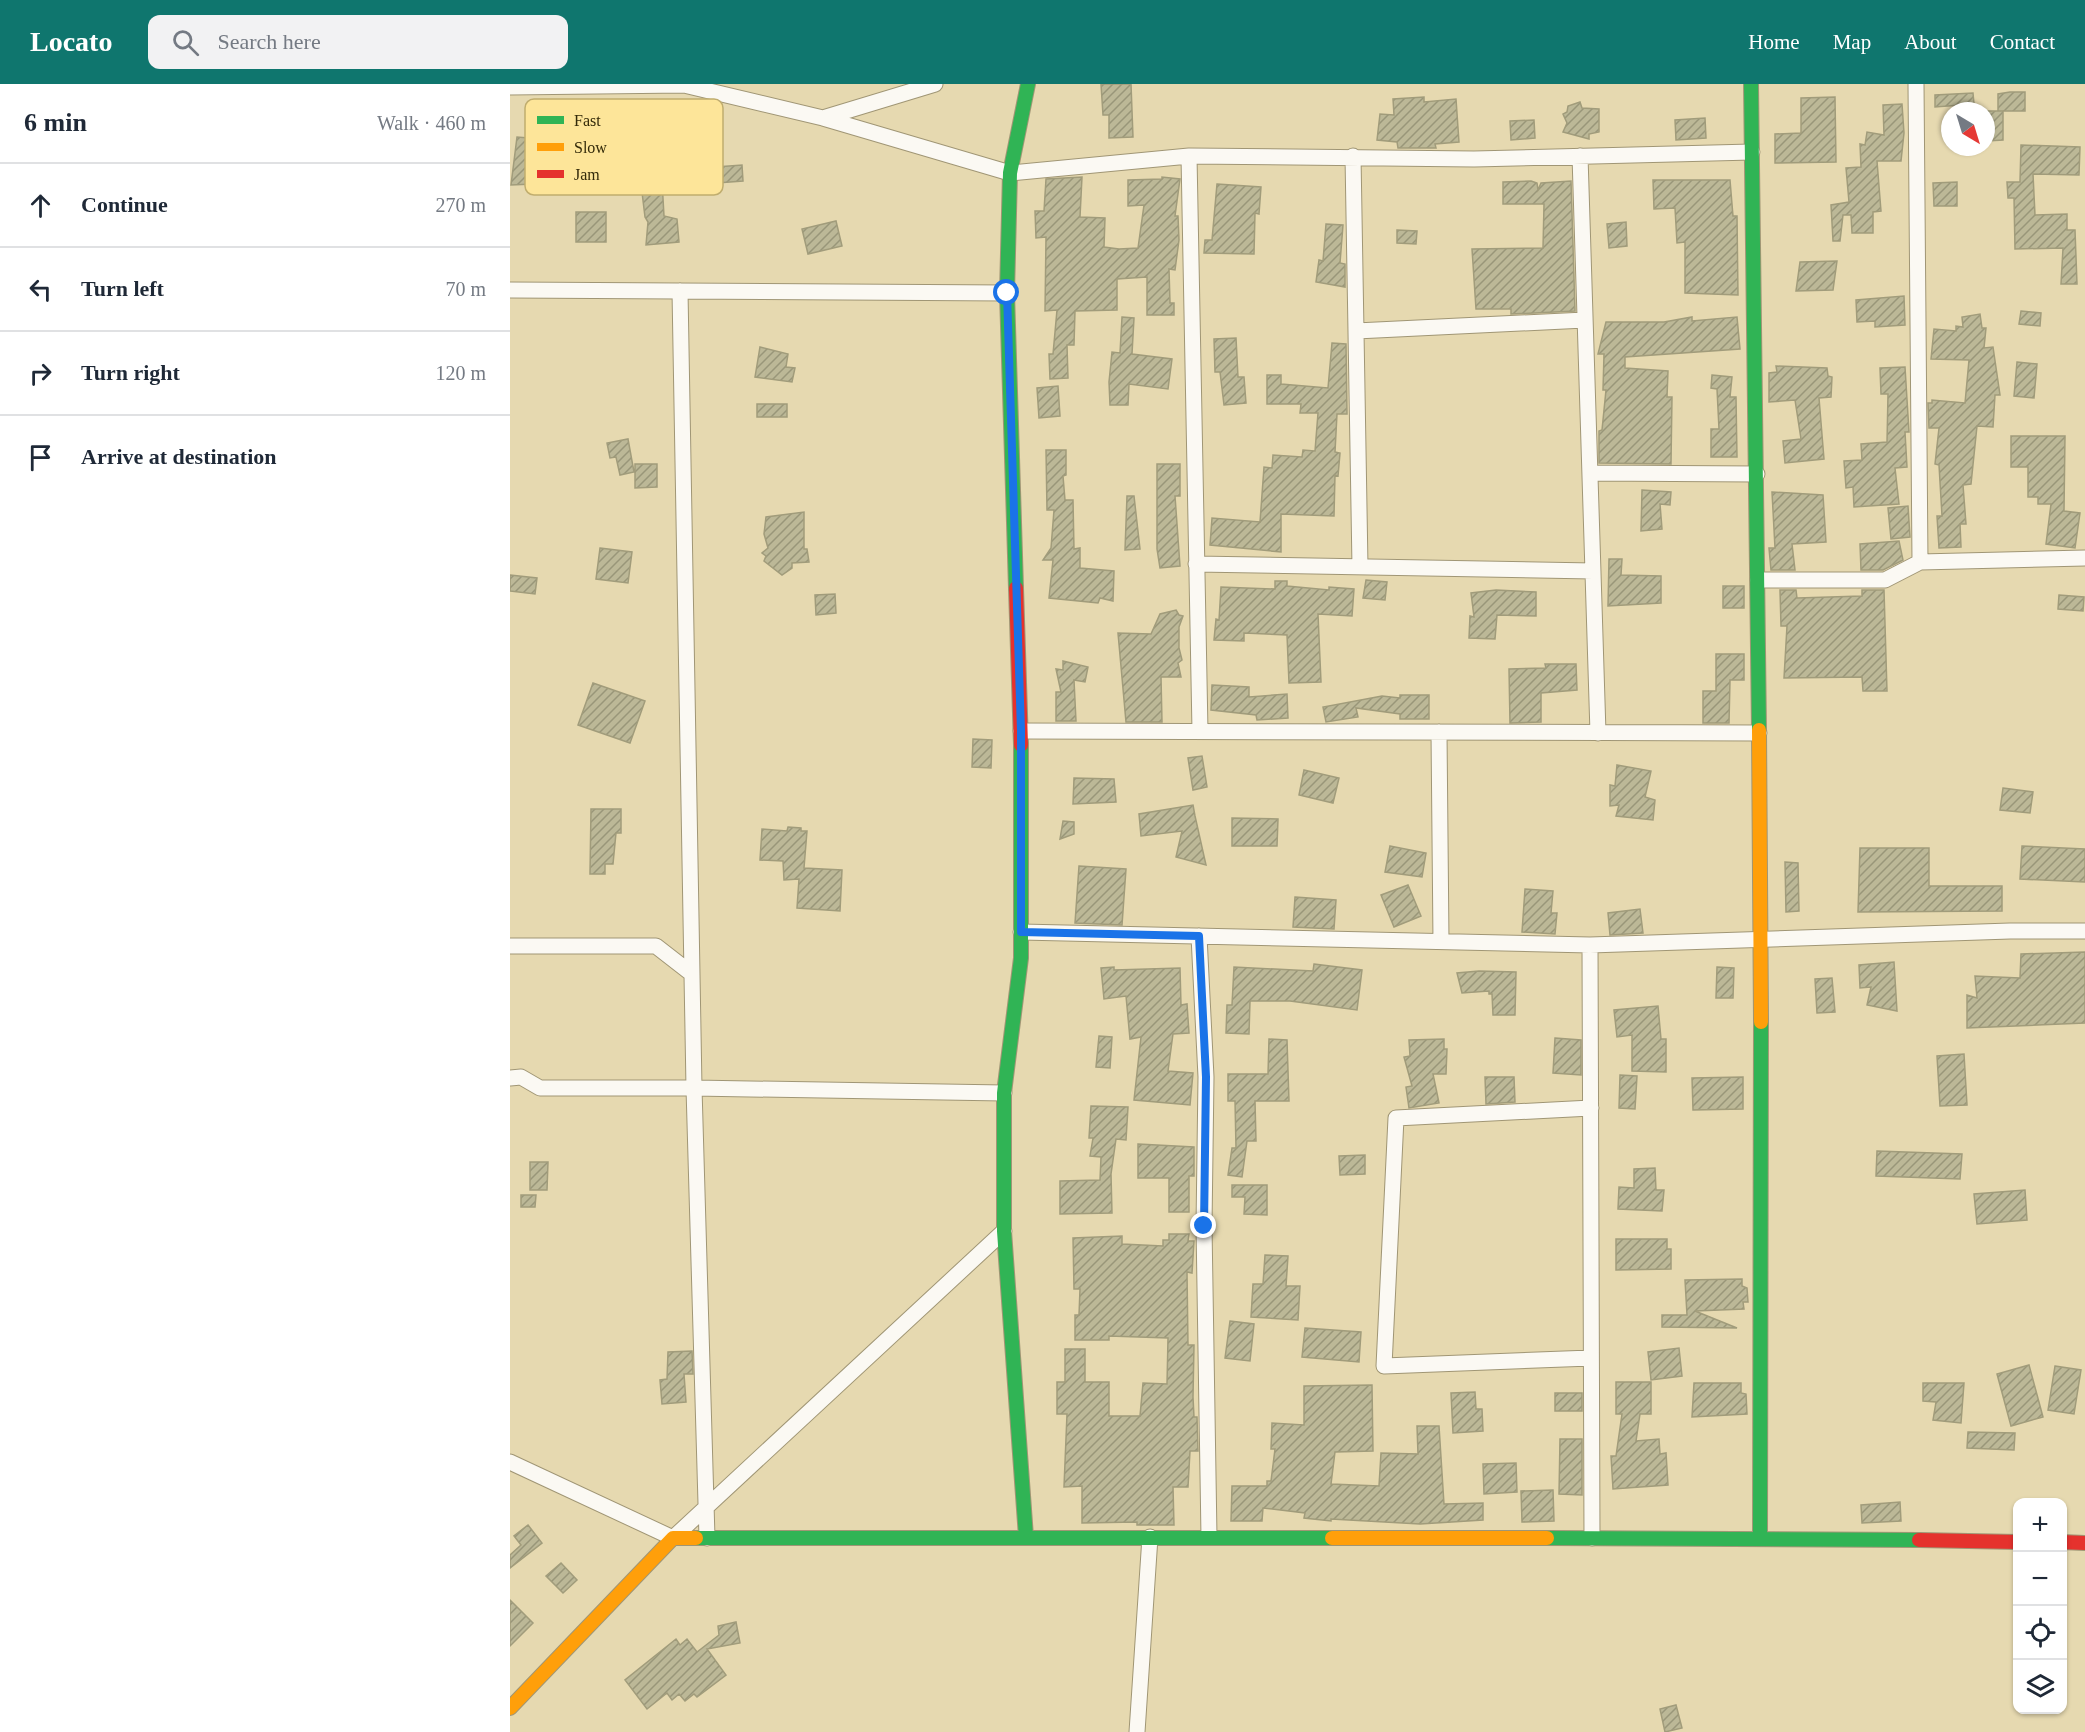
<!DOCTYPE html>
<html lang="en">
<head>
<meta charset="utf-8">
<style>
  :root { --surface:#fff; --page:#f2f2f3; --text:#1f2937; --muted:#747a83; --line:#e0e1e3; --accent:#0f766e }
  body { margin:0; font-family:"Times New Roman",serif; background:var(--page); color:var(--text) }
  .controls { position:absolute; right:18px; bottom:18px; display:grid; overflow:hidden; border-radius:12px; box-shadow:0 2px 4px #0004 }
  .controls button { width:54px; height:54px; display:grid; place-items:center; padding:0; border:0; border-bottom:2px solid var(--line); background:var(--surface); color:var(--text); font:30px sans-serif }
  .compass { position:absolute; left:1431px; top:18px; width:54px; height:54px; border-radius:50%; background:var(--surface); box-shadow:0 2px 4px #0004; rotate:142deg }
  .stop { position:absolute; width:18px; height:18px; margin:-14px; border:4px solid #1a73e8; border-radius:50%; background:#fff }
  .stop.end { background:#1a73e8; border-color:#fff; box-shadow:0 2px 6px #0008 }
  .list { margin:0; padding:0; list-style:none }
  h2 { display:flex; justify-content:space-between; align-items:center; height:78px; margin:0; padding:0 24px; font-size:26px }
  h2 small { font-size:20px; font-weight:400; color:var(--muted) }
  .list li { display:grid; grid-template-columns:39px 1fr auto; gap:18px; align-items:center; box-sizing:border-box; height:84px; padding:0 24px; border-top:2px solid var(--line) }
  .list b { display:block; font-size:22px; white-space:nowrap }
  .list em { font-size:20px; font-style:normal; color:var(--muted) }
  .icon { flex:none; width:33px; height:33px; fill:none; stroke:currentColor; stroke-width:2; stroke-linecap:round; stroke-linejoin:round }
  .map { position:relative; flex:none; width:1575px; height:1648px; overflow:hidden }
  header { display:flex; align-items:center; gap:36px; box-sizing:border-box; height:84px; padding:0 30px; background:var(--accent); color:#fff }
  header strong { font-size:28px }
  nav { display:flex; gap:33px; margin-inline-start:auto; font-size:21px }
  .search { width:420px; height:54px; background:var(--page); display:flex; align-items:center; gap:15px; box-sizing:border-box; padding:0 21px; border-radius:12px; color:var(--muted); font-size:22px }
  main { display:flex }
  aside { flex:1; background:var(--surface) }
  .map>svg:first-child { display:block }
</style>
</head>
<body>
<header>
<strong>Locato</strong>
<div class="search"><svg class="icon" aria-label="search" viewBox="0 0 24 24"><circle cx="10" cy="10" r="6"/><path d="M15 15l6 6"/></svg>Search here</div>
<nav><a>Home</a><a>Map</a><a>About</a><a>Contact</a></nav>
</header>
<main>
<aside>
<h2>6 min<small>Walk · 460 m</small></h2>
<ul class="list">
<li><svg class="icon" aria-label="ahead" viewBox="0 0 24 24"><path d="M12 20V5M6 11l6-6 6 6"/></svg><div><b>Continue</b></div><em>270 m</em></li>
<li><svg class="icon" aria-label="left" viewBox="0 0 24 24"><path d="M17 20v-9H6M10 6l-5 5 5 5"/></svg><div><b>Turn left</b></div><em>70 m</em></li>
<li><svg class="icon" aria-label="right" viewBox="0 0 24 24"><path d="M7 20v-9h11M14 6l5 5-5 5"/></svg><div><b>Turn right</b></div><em>120 m</em></li>
<li><svg class="icon" aria-label="arrive" viewBox="0 0 24 24"><path d="M6 21V4h12l-3 4 3 4H6"/></svg><div><b>Arrive at destination</b></div></li>
</ul>
</aside>
<div class="map">
<svg width="1575" height="1648" viewBox="0 0 1575 1648">
  <defs>
    <pattern id="building-hatch" width="6" height="6" patternUnits="userSpaceOnUse" patternTransform="scale(1.5)"><rect width="6" height="6" fill="#bcb897"/><path d="M-1 1l2-2M0 6l6-6M5 7l2-2" fill="none" stroke="#999679"/></pattern>
  </defs>
  <rect width="100%" height="100%" fill="#e6d9b0"/>
  <path fill="url(#building-hatch)" stroke="#a19c7b" stroke-width="1.5" d="M591,0h30l2,53 -24,1v-23h-6z
    M1500,8h15v19h-27v-17z
    M1463,9l1,11 -39,3v-12z
    M914,13v5l32,-3 3,43 -24,2 1,4h-38l-1,-6 -20,-2 3,-26 14,1 -1,-16z
    M1325,13l1,65 -61,1v-29l26,-1v-35z
    M1070,18l2,6 17,1v23l-10,2v5l-26,-7 4,-9 -4,-9 4,-2 1,-6z
    M1392,20l2,29 -3,28h-24l4,50 -8,1v21h-21l-1,-18h-8l-3,26h-7l-2,-36 18,-3 -3,-34 15,-1 -1,-23 5,1 2,-13 17,3 -1,-30z
    M1478,27h15v29l-16,1z
    M1195,34l1,20 -30,2 -1,-20z
    M1024,36l1,18 -24,2 -1,-19z
    M70,38l19,1v5l16,2 -4,39 -49,-4v-5l-28,-3 -1,27 -22,1 6,-48 12,1v-5l35,3 1,-11h14z
    M1511,61l59,2 -1,28 -46,-1 2,41 32,-1v16h8l2,54h-16l2,-36 -48,1 -1,-51h-6l-1,-16h13z
    M232,81l1,16 -26,2 -1,-16z
    M572,93l-2,40 25,1 -1,29 15,2 19,-1 6,-43 -16,1v-26l34,-1v-2l18,2 -5,37h3l1,24 -4,30 -6,-1 1,34h4v12h-27v-38l-30,2v31l-42,1 -1,34h-7l1,33 -18,1 -1,-25h4l4,-44 -12,1 1,-74 -10,1 -1,-27h9l2,-32z
    M1143,96h77l3,36h4l1,79 -53,-2v-51l-8,1 -2,-35 -21,1z
    M152,97l2,35 13,3 2,23 -33,3 2,-23 -3,-5 -4,-33z
    M1021,97l6,2 1,7 3,-7 30,-2 4,130 -64,3v-5h-35l-4,-60 71,-1 1,-44h-41v-22z
    M1447,98v24h-23l-1,-23z
    M707,100l44,3 -2,27 -4,-1 -1,41 -50,-1 1,-13h7z
    M66,128h30v30h-30z
    M326,137l6,25 -34,8 -6,-25z
    M1116,138l1,24 -18,2 -2,-24z
    M816,140l17,1 -3,38 5,1v23l-29,-5 3,-22 4,1z
    M887,146l20,1 -1,13 -19,-1z
    M1327,177l-4,29 -37,1 4,-29z
    M1394,212l1,29 -30,2v-6l-18,1 -1,-22z
    M1511,227l20,2 -1,13 -21,-2z
    M1470,230l2,14h4l-2,20 9,-1 7,48h-5l-2,32 -16,-1 -6,58 -8,1 3,39h-6l1,23 -22,1 -2,-32h5l-3,-51 -4,-1 4,-36h-10l-1,-25h4v-3l33,3 4,-43 -38,-1 3,-30 22,2v-5l7,1 -1,-10z
    M612,233l12,1 -2,36 40,5 -4,30 -39,-5 -1,21h-18l-1,-23 3,-30 8,1z
    M1182,233v4l45,-4 3,32 -115,8v11l43,3 -1,26h5l-1,67 -72,-1v-32l3,-1 4,-40h-3l1,-36h-6l8,-32h58z
    M726,254l2,39h6l2,26 -22,2 -4,-33h-5l-1,-33z
    M822,259l14,1 1,70h-10l-2,38 5,1 -2,23 -3,-1 -1,41 -53,-2v38l-71,-7 2,-27 48,4 4,-55 8,1 1,-13 29,2 1,-7 12,1 3,-38h-18l1,-9h-34v-29h14v9l47,4z
    M250,263l28,7 -2,13 9,1 -3,14 -37,-5z
    M1507,278l20,2 -3,34 -20,-2z
    M1266,282l51,2 1,8 4,1 -1,20 -12,1 5,61 -39,4 -2,-22 18,-2 -6,-39 -26,2v-29l8,-1z
    M1395,283l4,65h-4l2,35 -12,1 4,36 -45,3 -1,-20 -7,1 -2,-27 18,-1 -1,-16 26,-2 1,-48h-7l-1,-26z
    M1202,291l20,2 -2,20h6l1,60h-26v-28h8l-2,-40 -6,-1z
    M548,302l2,30 -21,2 -2,-30z
    M247,320h30v13h-30z
    M1501,352h54l-1,75 16,2 -5,35 -29,-4 5,-40h-13v-7h-10v-30h-17z
    M118,355l6,33 -14,3 -4,-18 -6,1 -3,-15z
    M536,366h20v25l-3,1 2,24h8l1,49 6,-1v20l34,3 -1,30 -13,-3 -2,5 -49,-5 4,-38h-10l8,-12 3,-38h-7z
    M125,380h22v23l-22,1z
    M647,380h23v32h-5l5,70 -20,2 -3,-19z
    M1132,406l29,2 -1,13 -10,-1 2,25 -21,2z
    M1262,408l51,3 3,47 -34,2 3,26h-24l-2,-22h6z
    M617,412h7l6,53 -15,1z
    M1398,422l2,31 -19,2 -3,-31z
    M294,428v37h3l2,13 -17,1v5l-10,7 -18,-14 2,-5 -4,-3 6,-5 -4,-14 2,-17z
    M1389,457l4,19 -20,10h-22l-1,-26z
    M90,464l32,4 -4,31 -32,-4z
    M1099,475h13l-1,16 40,1v27l-53,3z
    M0,491l27,3 -2,16 -25,-3z
    M856,496l21,2 -2,18 -22,-2z
    M765,497h12v5l42,4v-3l25,2 -2,27 -34,-2 3,68 -32,1 -2,-48 -43,-2v8l-30,-1 2,-21 3,1 2,-33 54,2z
    M1213,502h21v22h-21z
    M986,506l40,2v24l-39,-1 -2,24 -26,-1 1,-22 4,1 -3,-24z
    M1270,506h16l1,8 65,-2v-6h22l3,101h-24l-1,-14 -78,1 3,-52h-6z
    M325,510l1,19 -20,2 -1,-20z
    M1549,511l25,2 -1,14 -25,-2z
    M666,526l3,5 4,1 -4,11v21l3,12 -4,3 3,14h-20l1,45h-36l-8,-89 33,1 9,-20z
    M1206,570h28v26h-14l-1,43h-26v-32h13z
    M553,577l25,6 -3,15 -11,-2 2,41h-20v-29h5l-5,-23 7,1z
    M1035,580h31l1,26 -36,3v29l-31,1 -1,-54 37,-1z
    M83,599l52,18 -15,42 -52,-18z
    M702,601l37,2v10l38,-3 1,24 -31,2 -1,-5 -45,-5z
    M890,611h29v24h-29v-5l-44,-6 2,9 -32,5 -3,-15 59,-11 18,2z
    M463,655l19,1 -1,28 -19,-1z
    M692,672l5,31 -14,3 -5,-32z
    M1107,681l34,6 -6,26 10,3 -2,20 -37,-4 3,-11 -9,1v-21l5,1z
    M794,686l35,8 -6,25 -34,-8z
    M564,694l40,1 2,23 -43,2z
    M1493,704l30,4 -3,21 -30,-3z
    M683,721l2,11 11,49 -30,-8 6,-26 -41,5 -2,-22z
    M81,725h30v24h-5l-3,31h-8v10h-15z
    M722,734l46,1 -1,27h-45z
    M553,737l11,1v12l-14,5z
    M278,743l13,1v3h6l-3,37 38,2 -2,41 -43,-3 2,-29 -15,1 -1,-19 -23,-1 2,-31 25,2z
    M880,762l36,7 -4,24 -37,-5z
    M1512,762l63,3v33l-65,-3z
    M1350,764h69v38h73v25l-144,1z
    M1275,778l13,1 1,48 -13,1z
    M569,782l47,3 -4,56 -47,-2z
    M898,801l13,31 -27,11 -13,-32z
    M1015,805l28,2 -2,22h6l-2,21 -33,-2z
    M785,813l41,3 -2,29 -41,-2z
    M1130,825l3,24 -33,2 -2,-22z
    M1575,868v71l-118,5v-33l10,3 -2,-22 45,2 1,-24z
    M1384,878l3,49 -30,-6 4,-18 -11,1 -1,-23z
    M804,880l48,6 -5,40 -67,-9h-40l-1,33 -23,-1 1,-28h5l2,-38 79,4z
    M604,883v3l66,-2 1,37 6,-1 2,29 -16,1 -5,37 25,2 -3,32 -56,-5 7,-63 -11,2 -4,-43 -22,3 -3,-31z
    M1207,883l17,1 -1,30h-17z
    M969,887l37,1 -1,43h-22l-1,-21h-3v-3l-27,2 -5,-20z
    M1322,894l3,34 -18,1 -2,-34z
    M1148,922l3,33h5v33l-34,-1v-36l-15,2 -3,-27z
    M589,952l13,1 -2,31 -14,-1z
    M1045,954l26,2v35l-28,-2z
    M759,955l18,1 2,61h-34l1,40h-9l-5,36 -14,-2 4,-27h4l-1,-47h-7v-27h40z
    M934,955v10h3l-1,25h-13l6,29 -30,5 -3,-21 6,-1 -8,-29 6,-1 -1,-16z
    M1454,970l3,51 -27,1 -3,-50z
    M1110,991l17,1 -2,33 -16,-1z
    M975,993h29l1,25 -29,2z
    M1233,993v32l-50,1 -1,-32z
    M581,1022l37,1 -2,33 -10,-1 -5,35 1,39 -52,1v-33l40,-1 1,-23 -11,-1 3,-18h-4z
    M628,1060l56,3v29h-5v36h-20v-34h-31z
    M1367,1067l85,3 -2,25 -84,-3z
    M855,1071v19l-25,1 -1,-19z
    M20,1078h18l-1,28h-17z
    M1145,1084l1,22h8l-2,21 -44,-2 1,-22 15,1v-19z
    M722,1101h35v30l-23,-1 1,-17h-13z
    M1515,1106l2,30 -50,4 -3,-30z
    M11,1111h15l-1,12h-14z
    M659,1150h20l-1,7h6l-2,32 -5,-1 1,73h6l-1,52 1,20h3l1,34h-8l-2,36h-15l1,38h-37v-3l-55,1v-37l-18,1 3,-73h-10v-32h8v-33h20v33h24v34h31l3,-33 24,1 1,-46 -59,-2v4h-34v-25h4l1,-26h-6l-1,-51 49,-2v8l41,2v-6h6z
    M1106,1155h51v10h4v20l-55,1z
    M755,1171l23,1 -2,30h14l-2,34 -47,-3 2,-33h10z
    M1232,1195v7l5,2 1,14h-5l1,7 -49,2 42,17 -75,-1v-12h25l-2,-35z
    M720,1237l24,3 -4,37 -25,-3z
    M795,1244l56,4 -2,30 -57,-5z
    M1169,1264l3,28 -31,4 -3,-28z
    M182,1267l1,23h-9l2,28 -24,2 -2,-24 7,-1 1,-27z
    M1519,1281l14,52 -32,9 -14,-52z
    M1545,1282l26,4 -7,44 -26,-4z
    M1106,1298h35v32h-11l-4,27 23,-2 1,15 6,-1 2,32 -55,4 -2,-33h5l6,-42h-6z
    M1184,1299h47v10l5,1 1,20 -55,3z
    M1413,1299h41l-3,40 -28,-3 3,-18 -13,-1z
    M862,1301l1,66 -38,1 -4,32 48,2 2,-33 37,1 -1,-28h22l5,78 39,-1v17l-63,4 -89,-5v2l-27,-3 1,-5 -42,-5 -1,13h-31l1,-35h35v-5h4l4,-32h-4l1,-26 32,2v-39z
    M965,1308l1,17h6l1,22 -30,2 -2,-40z
    M1045,1309h27v18h-27z
    M1458,1348l47,1 -1,17 -47,-2z
    M1050,1355h22v56l-23,-1z
    M1006,1379l1,29 -33,2 -1,-30z
    M1043,1406l1,31 -32,1 -1,-31z
    M1390,1418l1,19 -39,2 -1,-18z
    M18,1441l14,18 -32,25v-13l11,-10 -7,-9z
    M51,1479l16,17 -14,13 -17,-17z
    M0,1516l23,23 -23,23z
    M226,1538l4,21 -33,6 19,26 -29,22 -3,-3 -9,7 -6,-7 -7,6 -5,-7 -20,16 -22,-29 51,-41 4,6 7,-6 10,13 22,-17 -1,-9z
    M1166,1621l6,23 -17,4 -5,-23z"/>
  <g fill="none" stroke-linecap="round" stroke-linejoin="round">
    <defs>
      <path id="street" d="M1406,0l4,478
        M0,3l174,-2 139,33 187,55 179,-17 285,3 278,-7
        M313,34l112,-34
        M679,72l11,575
        M843,72l7,411
        M1070,72l18,577
        M0,206l497,3
        M170,207l14,797 310,5
        M846,247l229,-11
        M1080,389l167,1
        M686,480l397,7
        M1248,496h127l35,-18 165,-4
        M511,647l738,2
        M929,648l2,209
        M511,848l569,13 420,-14h75
        M689,852l7,141 -2,149 5,311
        M1080,861l2,593
        M0,862h146l36,28
        M0,994l11,-1 19,11h154l13,450
        M1081,1024l-195,10 -12,248 207,-8
        M0,1378l163,76 331,-307
        M627,1648l13,-195"/>
      <path id="fast" d="M1241,0l8,646
        M506,504l-9,-295 3,-120 18,-89
        M511,661v213l-17,135v138l22,306
        M186,1454h636
        M1037,1454l372,2
        M1250,1454l1,-516"/>
      <path id="slow" d="M1249,646l2,292
        M822,1454h215
        M0,1624l163,-170h23"/>
      <path id="jam" d="M506,504l5,157
        M1409,1456l99,2
        M1552,1458l23,1"/>
    </defs>
    <use href="#street" stroke="#a09675" stroke-width="17"/>
    <use href="#fast" stroke="#a09675" stroke-width="16"/>
    <use href="#slow" stroke="#a09675" stroke-width="16"/>
    <use href="#jam" stroke="#a09675" stroke-width="16"/>
    <use href="#street" stroke="#fbf9f3" stroke-width="15"/>
    <use href="#fast" stroke="#30b455" stroke-width="14"/>
    <use href="#slow" stroke="#ff9f0a" stroke-width="14"/>
    <use href="#jam" stroke="#e5322d" stroke-width="14"/>
  </g>
  <g fill="none" stroke-linecap="round" stroke-linejoin="round">
    <path stroke="#1a73e8" stroke-width="8" d="M497,209l14,438v201l178,4 7,141 -2,149"/>
  </g>
  <rect x="15" y="15" width="198" height="96" rx="9" fill="#fde599" stroke="#c0ad6e" stroke-width="1.5"/>
  <rect x="27" y="32" width="27" height="8" fill="#30b455"/>
  <rect x="27" y="59" width="27" height="8" fill="#ff9f0a"/>
  <rect x="27" y="86" width="27" height="8" fill="#e5322d"/>
  <g font-size="16" fill="#332a09">
    <text x="64" y="42">Fast</text>
    <text x="64" y="69">Slow</text>
    <text x="64" y="96">Jam</text>
  </g>
</svg>
<div class="controls">
<button>+</button>
<button>−</button>
<button><svg class="icon" aria-label="locate" viewBox="0 0 24 24"><circle cx="12" cy="12" r="6"/><path d="M12 2v4M12 18v4M2 12h4M18 12h4"/></svg></button>
<button><svg class="icon" aria-label="layers" viewBox="0 0 24 24"><path d="M12 4l9 5-9 5-9-5zM3 14l9 5 9-5"/></svg></button>
</div>
<svg class="compass" viewBox="-18 -18 36 36"><path d="M0-13l5 13h-10z" fill="#e53935"/><path d="M0 13l5-13h-10z" fill="#747a83"/></svg>
<div class="stop" style="left:497px;top:209px"></div>
<div class="stop end" style="left:694px;top:1142px"></div>
</div>
</main>
</body>
</html>
